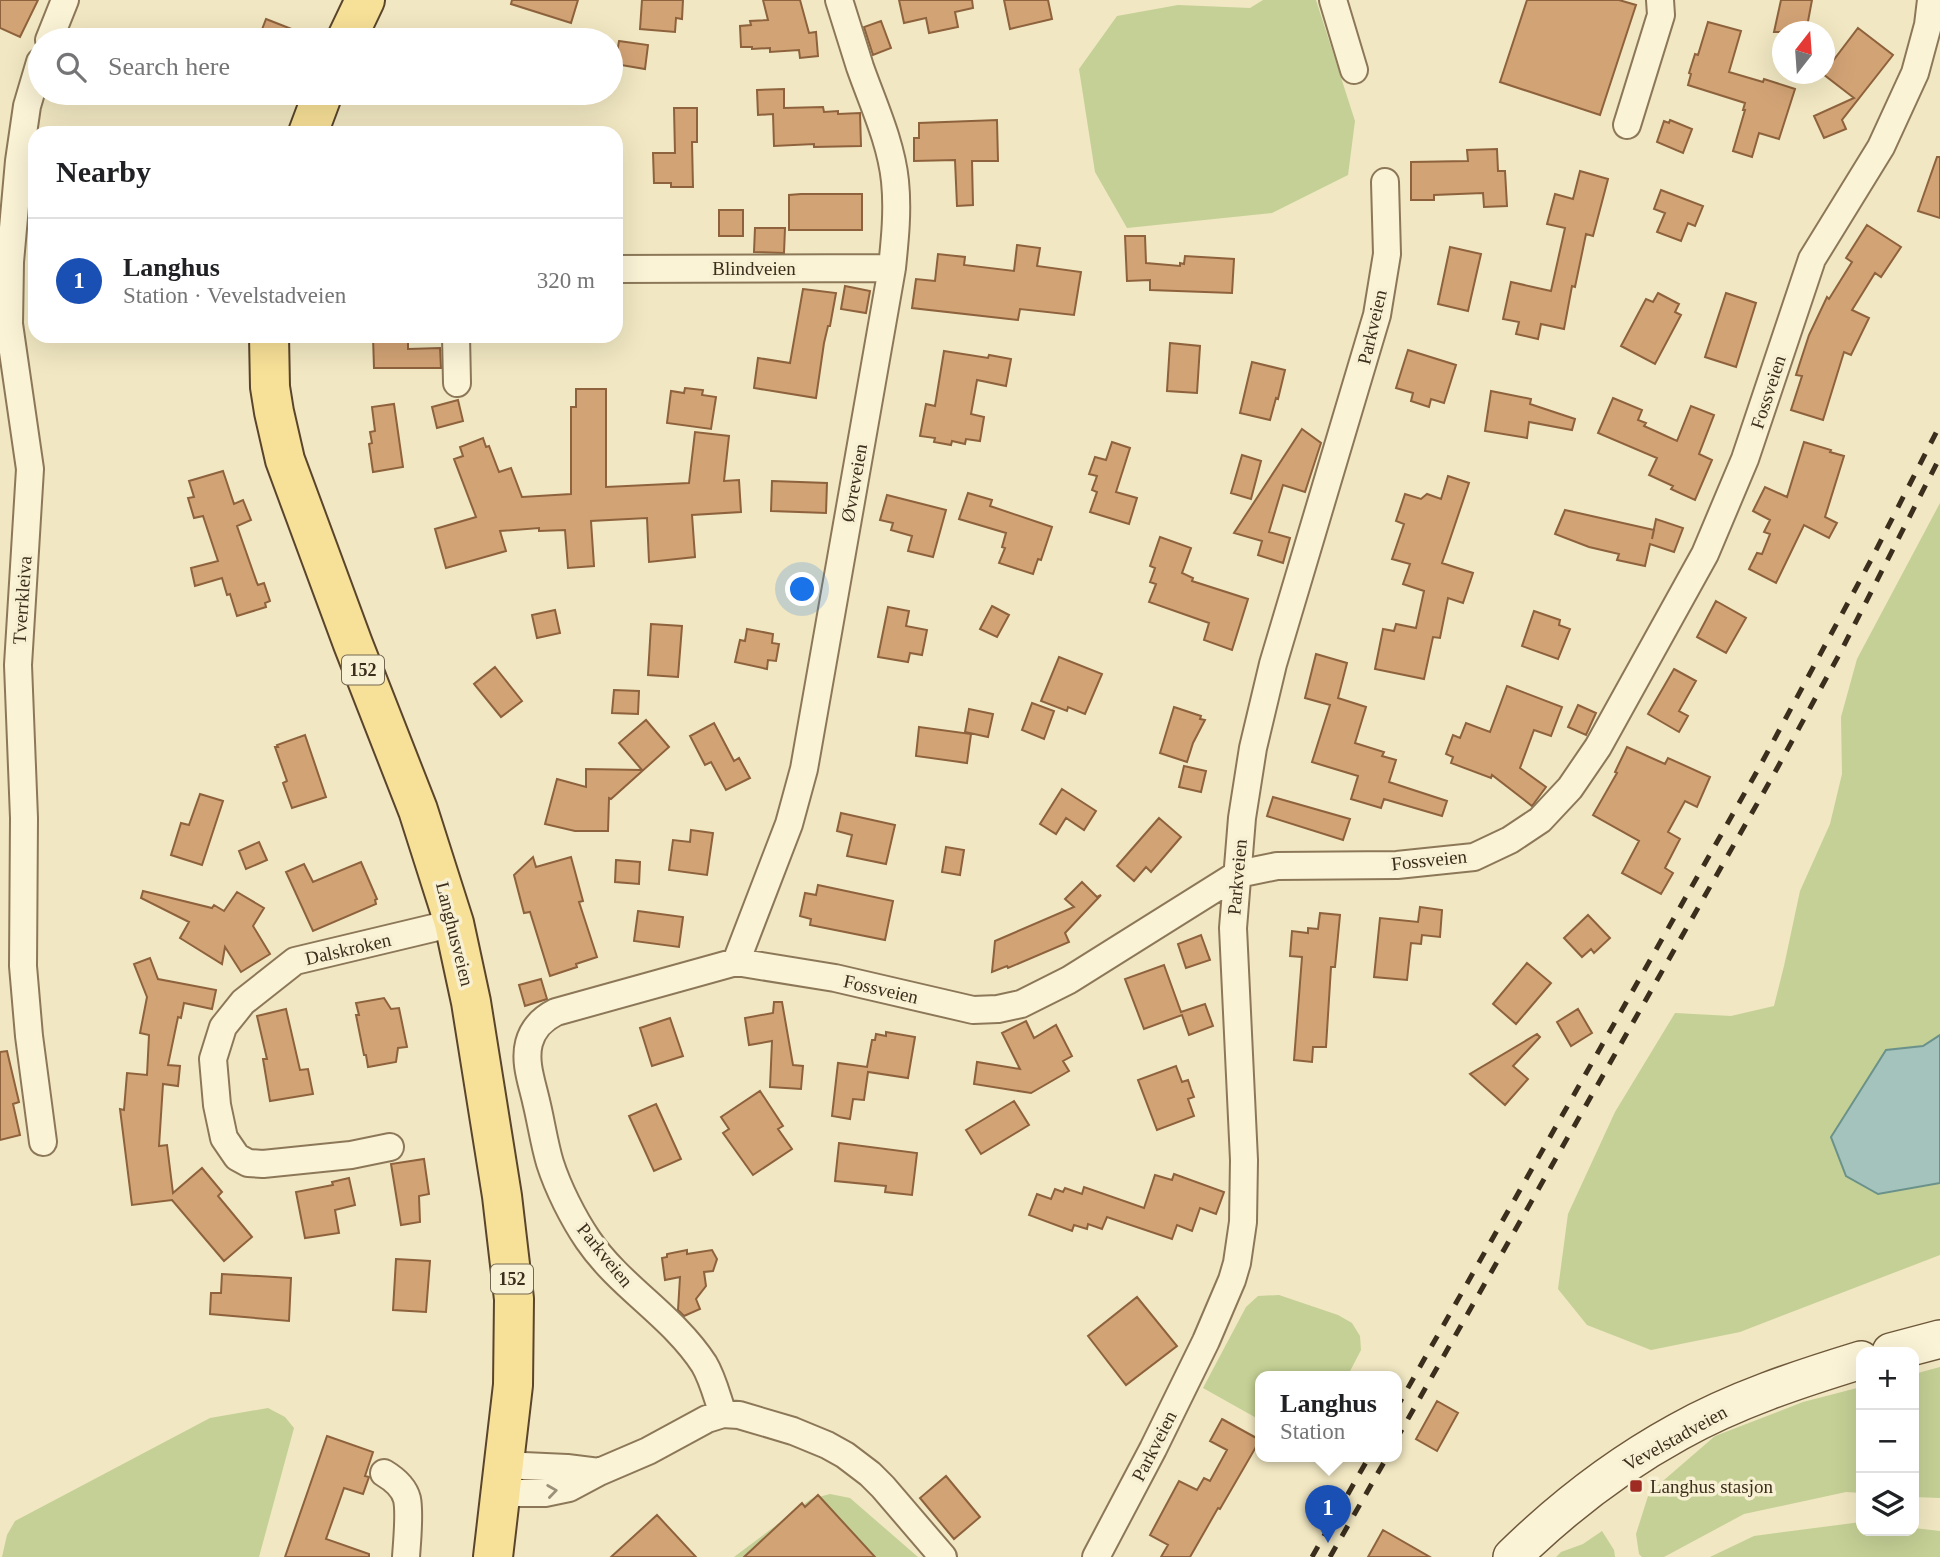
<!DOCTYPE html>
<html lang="en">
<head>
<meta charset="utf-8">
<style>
  :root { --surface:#fff; --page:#f6f6f6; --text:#202124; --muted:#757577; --line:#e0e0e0; --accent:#9f2c23 }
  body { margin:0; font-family:Georgia,serif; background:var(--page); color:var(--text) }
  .controls { position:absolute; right:21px; bottom:21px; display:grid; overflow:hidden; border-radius:14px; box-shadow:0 7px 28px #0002 }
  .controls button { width:63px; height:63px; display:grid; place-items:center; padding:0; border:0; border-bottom:2px solid var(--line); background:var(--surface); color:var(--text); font:35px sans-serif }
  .compass { position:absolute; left:1772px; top:21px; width:63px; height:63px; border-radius:50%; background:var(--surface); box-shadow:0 7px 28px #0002; rotate:17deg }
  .you { position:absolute; left:803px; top:590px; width:24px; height:24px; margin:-18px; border:5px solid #fff; border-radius:50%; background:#1a73e8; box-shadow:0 0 0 10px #1a73e833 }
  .badge { display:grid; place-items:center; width:46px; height:46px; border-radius:50%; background:var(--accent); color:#fff; font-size:23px; font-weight:700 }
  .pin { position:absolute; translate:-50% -58px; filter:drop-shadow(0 2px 4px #0008) }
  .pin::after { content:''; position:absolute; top:37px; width:24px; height:21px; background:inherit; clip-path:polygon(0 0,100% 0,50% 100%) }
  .popup { position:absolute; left:1255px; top:1371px; width:147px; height:91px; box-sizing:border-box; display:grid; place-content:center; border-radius:14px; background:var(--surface); filter:drop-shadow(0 2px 5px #0005); font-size:23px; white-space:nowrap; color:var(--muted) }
  .popup b { font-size:26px; color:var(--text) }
  .popup::after { content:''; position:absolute; left:50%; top:100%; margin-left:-14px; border:14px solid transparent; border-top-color:var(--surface) }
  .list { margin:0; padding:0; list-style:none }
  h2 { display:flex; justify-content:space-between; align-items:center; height:91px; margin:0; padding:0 28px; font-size:30px }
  h2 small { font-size:23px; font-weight:400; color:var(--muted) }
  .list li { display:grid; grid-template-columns:46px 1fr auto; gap:21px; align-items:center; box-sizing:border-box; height:126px; padding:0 28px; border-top:2px solid var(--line) }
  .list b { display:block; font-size:26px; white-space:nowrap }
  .list p { margin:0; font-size:23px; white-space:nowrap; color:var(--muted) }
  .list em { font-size:23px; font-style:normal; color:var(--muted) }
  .icon { flex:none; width:38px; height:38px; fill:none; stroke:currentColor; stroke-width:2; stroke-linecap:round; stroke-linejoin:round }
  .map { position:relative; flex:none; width:1940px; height:1557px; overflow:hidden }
  .search { position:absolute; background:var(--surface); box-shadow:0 7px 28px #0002; left:28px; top:28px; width:595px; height:77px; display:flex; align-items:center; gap:18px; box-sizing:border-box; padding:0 24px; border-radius:38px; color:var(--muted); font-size:26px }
  .panel { position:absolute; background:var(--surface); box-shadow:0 7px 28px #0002; left:28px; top:126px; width:595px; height:217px; border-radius:21px }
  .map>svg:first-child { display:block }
</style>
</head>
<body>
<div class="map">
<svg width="1940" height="1557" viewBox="0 0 1940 1557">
  <rect width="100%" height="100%" fill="#f1e7c2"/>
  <path fill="#c4d095" d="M1263,0h53l39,121 -7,54 -76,38 -145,15 -32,-56 -16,-103 38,-53 61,-11 72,3z
    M1940,503v532l-17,11 -37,5 -8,143 62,-11v72l-200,77 -89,18 -64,-25 -29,-36 10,-75 47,-102 60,-99 56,3 43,-10 10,-40 16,-75 30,-67 12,-50 -1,-57 16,-58z
    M1279,1295l59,20 14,8 8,13 1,14 -14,27h-87v43l-57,-32 43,-81 12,-11z
    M1940,1367v131l-26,-1v-123z
    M1861,1387v106l-15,-1 -102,22 -80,43h-22l-3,-3 -3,-20 13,-41 66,-57 88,-34z
    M268,1408l17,9 9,11 -35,129h-257l5,-22 8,-14 195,-103z
    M830,1494l20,4 68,59h-184l77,-58z
    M1861,1522v9h53v-3l26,3v26h-230l44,-21z
    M1602,1531l12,19 1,7h-59l5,-5 22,-8z"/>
  <path fill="#a4c3bd" stroke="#6a928b" stroke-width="2" d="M1940,1035v148l-62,11 -32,-18 -15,-39 55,-87 37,-4z"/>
  <path fill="#d2a375" stroke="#8d623c" stroke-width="2" d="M0,0h38l-18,37 -20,-9z
    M512,0h66l-7,23 -60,-19z
    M642,0h41l-1,19 -6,-1 -1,14 -35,-3z
    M763,0h37l9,33 7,-1 2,24 -18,2 -1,-8 -29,2v-4l-18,1v-2h-11l-1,-21 11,-1 -1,-4 18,-1z
    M899,0h73l1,8 -18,4 3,15 -29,6 -3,-15 -22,5z
    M1004,0h44l4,19 -42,10z
    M1527,0h92l17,5 -36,110 -100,-33z
    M1781,0h31l-6,32h-32z
    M266,19l51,20v1h-59z
    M881,21l10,27 -18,7 -9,-28z
    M1708,22l33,9 -12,41 34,10 1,-3 31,10 -16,50 -20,-6 -7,24 -19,-6 12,-41h-2l2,-7 -57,-18 3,-11 -2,-1 6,-19 3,1z
    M1858,28l35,27 -51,65 4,9 -22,9 -10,-22 40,-18 -31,-24z
    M619,41l29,4 -3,24 -30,-5z
    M784,89v19l39,-1 1,5 14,-1v3l22,-1 1,33 -47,1v-3l-40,2 -1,-32 -15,1 -1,-25z
    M674,108h23v34h-5l1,45h-22v-4h-17l-1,-30h22z
    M997,120l1,41h-26l1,44 -16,1 -2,-46 -41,1v-23h5v-15z
    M1670,120l22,9 -9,24 -26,-11 7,-21 5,2z
    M1497,149l1,22h7l2,35 -23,1 -1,-14 -49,2v5h-23v-38l57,-1 -1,-11z
    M1937,157h3v61l-22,-7z
    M1580,171l28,8 -15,57 -7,-2 -11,53 -3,-1 -8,43 -23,-5 -3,15 -22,-5 3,-12 -16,-3 8,-37 40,9 14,-63 -18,-4 8,-30 18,5z
    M1661,190l42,16 -8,20 -7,-3 -7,18 -24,-9 8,-19 -11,-4z
    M801,194h61v36h-73v-35z
    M719,210h24v26h-24z
    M1867,225l34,22 -20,30 -6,-4 -23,37 17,8 -18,37 -7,-3 -21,68 -32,-10 11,-34 -6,-1 13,-40 18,-38 2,2 23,-37 -6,-4z
    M755,228h30l-1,25 -30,-1z
    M1125,236h20l1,27 34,3v-3l4,1 1,-8 49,3 -2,34 -82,-3v-10l-23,1z
    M1017,245l23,3 -3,18 44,6 -7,43 -54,-6 -2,11 -106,-12 4,-29 19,2 3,-27 27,3 -1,8 50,6z
    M1450,247l31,7 -13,57 -30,-7z
    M845,286l25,5 -4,22 -25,-4z
    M803,289l33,4 -6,33h-2l-4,17 -8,55 -62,-10 4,-30 32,5z
    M1658,293l21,11 -4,8 6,3 -26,49 -34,-18 25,-47 7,3z
    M1726,293l30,10 -20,64 -31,-10z
    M373,337h35v12l32,-1 1,20h-67z
    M1170,343l30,3 -3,47 -30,-2z
    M1408,350l48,15 -12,38 -13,-4 -2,8 -18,-6 2,-8 -17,-5z
    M944,351l44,7 1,-3 22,4 -5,27 -29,-6 -6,34 13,3 -4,24 -14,-2 -1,5 -13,-3 -1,4 -17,-3 1,-4 -15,-2 6,-32 9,2z
    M1252,362l33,8 -7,29 -2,-1 -6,22 -30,-7z
    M685,388l18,2 -1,5 14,2 -5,32 -44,-6 4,-32 13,2z
    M576,389h30v98l83,-4 6,-51 34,4 -5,45 15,-1 2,32 -49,3 3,42 -46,5 -2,-44 -56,3 3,45 -26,2 -3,-38 -26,1v-3l-39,3 6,20 -60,17 -11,-39 41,-12 -22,-58 9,-3 -3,-9 23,-9 3,9 3,-1 10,26 12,-4 11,29 49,-3v-87h5z
    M1491,391l40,8 -1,5 45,15 -3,11 -43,-8 -2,16 -42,-7z
    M1613,398l29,12 -4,10 8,3 -2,3 33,15 14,-35 23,9 -15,39 13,6 -17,40 -24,-11 2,-3 -24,-11 8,-17 -59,-25z
    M458,400l5,21 -26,7 -5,-21z
    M394,404l9,63 -30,5 -4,-28 3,-1 -2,-11 5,-1 -3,-24z
    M1302,429l19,14 -16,49 -22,-7 -14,47 21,6 -7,25 -25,-8 4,-14 -28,-8z
    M1112,442l18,6 -14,44 21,6 -8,26 -39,-12 7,-20 -5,-2 5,-14 -8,-2 6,-17 11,3z
    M1804,442l27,8 -1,2 14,4 -19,61 12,6 -8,15 -25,-13 -28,58 -27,-14 8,-16 5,1 8,-20 -6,-2 6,-12 -17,-9 12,-24 22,10z
    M1242,455l19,6 -10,38 -20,-6z
    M223,471l11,33 9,-4 8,20 -14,6 20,57 1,2 6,-2 6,18 -5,2 1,4 -29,9 -7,-22 -3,1 -5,-17 -27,8 -4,-18 27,-7 -15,-45 -9,2 -6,-20 6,-1 -5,-16z
    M1448,476l21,7 -27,80 31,10 -10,30 -15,-5 -8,40 -7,-1 -9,42 -49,-10 8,-40 11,2 2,-7 20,4 8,-37 -21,-7 7,-20 -18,-5 12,-35 -8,-3 9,-27 16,5 6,-5 14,5z
    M772,481l55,2 -1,30 -55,-2z
    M968,493l24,7 -2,6 62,21 -11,33 -3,-1 -5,15 -34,-11 6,-15 -3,-1 4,-14 -47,-14z
    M887,495l59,15 -13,47 -25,-6 4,-15 -21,-6 2,-7 -13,-3z
    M1565,510l89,20 -2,9 4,-20 27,9 -9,24 -24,-8 -5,22 -28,-6 2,-6 -30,-7 -34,-13z
    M1160,537l31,11 -9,25 11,5 -1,3 56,18 -16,51 -28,-10 5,-17 -60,-21 7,-18 -6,-2 5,-14 -5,-2z
    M1716,601l30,17 -20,35 -29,-16z
    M992,606l17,9 -12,22 -17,-8z
    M888,607l21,4 -3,15 21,4 -5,25 -12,-2 -2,9 -30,-5z
    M555,610l5,23 -23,5 -5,-23z
    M1534,611l26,9 -1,5 11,4 -12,30 -36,-13z
    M651,624l31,2 -4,51 -30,-2z
    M747,629l26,5 -1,9 7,1 -3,17 -8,-1 -1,9 -32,-7 5,-22 5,1z
    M1316,654l31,9 -9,35 28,9 -11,36 29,9 -2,4 14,4 -7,22 58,19 -5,15 -58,-17 -3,9 -30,-9 7,-23 -46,-14 18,-57 -25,-7z
    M1059,657l43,17 -17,40 -17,-7 -1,4 -26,-10z
    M495,667l27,34 -21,16 -27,-33z
    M1674,669l22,12 -17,30 9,5 -9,16 -31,-18z
    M1507,686l55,21 -11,29 -17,-6 -14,38 26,19 -14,19 -40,-31 -1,3 -40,-15 2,-6 -7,-3 7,-19 7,3 6,-15 24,9z
    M614,690l25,1 -1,23 -26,-1z
    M1032,703l22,8 -10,28 -22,-9z
    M1578,705l18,8 -10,22 -18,-8z
    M1174,707l27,9 -1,3 5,1 -12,23 -6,19 -27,-9z
    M969,709l24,5 -5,23 -23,-5z
    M646,720l23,27 -58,52 -2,-1 -1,33h-33l-30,-7 12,-45 29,8v-18l56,1 -23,-27z
    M714,723l20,38 5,-3 11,20 -24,12 -15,-28 -6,3 -15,-29z
    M919,727l52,7 -4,29 -51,-7z
    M305,735l21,62 -34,11 -9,-25 4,-2 -12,-34h3l-1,-2z
    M1627,747l38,17 3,-6 42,19 -13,30 -12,-6 -17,31 12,7 -15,29 8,5 -12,21 -39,-21 17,-32 -46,-26 24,-42 -2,-1z
    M1184,766l22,5 -5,21 -22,-5z
    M1062,789l34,22 -12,19 -18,-12 -10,16 -16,-10z
    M200,794l23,7 -21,64 -31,-10 10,-32 8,2z
    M1273,797l77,22 -7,21 -76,-24z
    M841,813l54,12 -9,39 -39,-8 5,-21 -15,-4z
    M1159,818l22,19 -30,35 -5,-5 -12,14 -17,-15z
    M691,830l22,3 -6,42 -38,-5 4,-30 17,2z
    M259,842l8,18 -21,9 -7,-18z
    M946,847l18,3 -4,25 -18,-3z
    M533,857l3,10 35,-10 12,44 -4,1 18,55 -21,7 1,3 -27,9 -20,-64 -6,1 -10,-38z
    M616,860l24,2 -1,22 -24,-2z
    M361,862l16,37 -2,1 1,4 -63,27 -27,-59 18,-8 9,18z
    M1082,882l15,15 4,-2 -36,38 4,9 -61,26 -1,-2 -15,6 3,-31 79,-34 -9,-8z
    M818,885l75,16 -8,39 -75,-15 1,-6 -11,-3 5,-23 11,2z
    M143,891l69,17 2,-3 10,6 13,-19 27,16 -11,18 17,28 -29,18 -16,-25 -3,17 -42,-26 9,-16 -48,-24z
    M1420,907l22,3 -2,27 -18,-2 -1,9 -10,-1 -4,37 -33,-3 6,-59 38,4z
    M638,911l45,6 -4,30 -45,-6z
    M1320,913l20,2 -5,52h-4l-5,80h-13l-1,15 -18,-2 8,-103 -12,-1 2,-25 16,2v-5l10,1z
    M1588,915l22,23 -16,15 -3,-4 -9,8 -18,-19z
    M1201,935l9,25 -24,8 -8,-24z
    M150,958l8,21 58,11 -4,19 -28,-6 -3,15 -3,-1 -10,48 12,1 -2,20 -15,-2 -4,62 8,-1 6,48 29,-25 20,24 -4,4 34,41 -28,24 -52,-61 -40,5 -12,-96 4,1 3,-37 20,2 2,-40 -9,-2 7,-36 -13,-33z
    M1527,963l24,20 -35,41 -23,-20z
    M1164,965l17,47 24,-8 8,22 -24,9 -7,-20 -38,14 -19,-50z
    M541,979l6,20 -22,7 -6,-21z
    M384,998l7,11 8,-1 8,39 -9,1 -2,14 -28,5 -2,-12h-2l-8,-40h3l-3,-12z
    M774,1002h8l11,63 10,1 -2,23 -31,-2 2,-46 -23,4 -4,-27 28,-5z
    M286,1009l14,61 8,-1 5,25 -43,7 -7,-42h4l-10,-43z
    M1578,1009l14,24 -21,13 -14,-24z
    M670,1018l13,38 -31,10 -12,-38z
    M1026,1021l8,17 22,-13 16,31 -9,5 6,10 -38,22 -57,-9 3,-22 43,7 -18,-36z
    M886,1032l29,5 -7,41 -40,-6 -4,28 -11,-1 -3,20 -18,-3 6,-53 29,4 5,-27h3l1,-6 10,2z
    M1537,1034l3,3 -27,29 15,13 -23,26 -35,-31z
    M7,1051l12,51 -6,2 7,31 -20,5v-88z
    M1176,1066l6,16 6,-2 3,9 3,8 -6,2 6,17 -37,14 -19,-50z
    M760,1091l23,35 -5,3 14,20 -39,26 -30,-42 6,-4 -8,-12z
    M1014,1101l15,24 -48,29 -15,-24z
    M656,1104l25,55 -27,12 -25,-55z
    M839,1143l78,10 -5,42 -27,-3 1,-6 -51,-5z
    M424,1159l5,35 -10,2 1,26 -19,3 -10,-61z
    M1174,1174l50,18 -8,22 -16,-6 -8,23 -15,-6 -5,14 -65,-22 -5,12 -14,-5 -1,5 -13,-4 -2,6 -43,-16 8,-21 14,5 4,-10 8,3 2,-4 17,6 2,-7 60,21 11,-33 17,5z
    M349,1178l6,27 -20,5 4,23 -34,5 -9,-46 37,-7 -1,-3z
    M687,1250v4l25,-4 5,9 -4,12 -9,1 2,14 -10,13 4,10 -16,7 -6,-6 2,-33 -15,3 -3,-22 5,-1v-3z
    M396,1259l34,2 -4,51 -33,-2z
    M222,1274l69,4 -2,43 -79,-7 1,-21h10z
    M1137,1297l40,49 -51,39 -38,-49z
    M1437,1401l21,12 -21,38 -21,-12z
    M1222,1419l38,21 -40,69 -2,-1 -28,49h-29l7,-12 -18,-10 29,-54 18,9 7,-12 6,3 17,-31 -17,-9z
    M327,1436l46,16 -8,24 4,1 -6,17 -19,-6 -18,51 43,15v3h-84z
    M946,1476l34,41 -26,22 -34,-41z
    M818,1495l57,62h-131l58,-54 3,4z
    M657,1515l39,42h-85z
    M1383,1530l47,27h-62z"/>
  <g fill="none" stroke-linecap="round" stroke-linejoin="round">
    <defs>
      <path id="minor" d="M1333,0l21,70
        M49,40l16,-40
        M40,62l-13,44 -8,55 -9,101 -1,62 21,145 -12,196 6,153 -1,148 6,70 14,106
        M1627,125l34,-110 -1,-15
        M616,269l276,-1
        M456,336l1,47
        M736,962l53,-138 15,-55 88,-501c3,-29 6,-58 3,-87 -4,-39 -22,-77 -35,-114 -7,-22 -14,-45 -21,-67
        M390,1147l-39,8 -88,9 -15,-1 -11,-6 -13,-19 -7,-33 -4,-46 10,-32 20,-25 52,-41 159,-38
        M723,1414c-6,-17 -10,-35 -19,-50 -31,-48 -84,-77 -116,-124 -15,-22 -30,-52 -38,-77 -6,-20 -9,-42 -14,-62 -4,-18 -12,-39 -7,-58 4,-15 13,-24 27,-31l180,-50 99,16 138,32 25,-1 23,-5 48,-24 169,-106 39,-8 120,-1 77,-8 36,-17 30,-20 30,-32 28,-41 107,-193 40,-95 67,-200 69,-112 34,-74 13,-48 3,-25
        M505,1465l62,3 32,4
        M384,1473c10,6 20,14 23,26 3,14 0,43 -1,58
        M501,1493h44l24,-5 30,-16 49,-21 59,-32 16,-5 16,1 54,16 34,14 18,10 25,19 13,13 60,70
        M1096,1557l57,-108 53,-108 26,-61 5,-17 6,-41 1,-62 -11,-232 9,-110 11,-70 20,-84 104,-349 10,-61 -2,-72"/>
      <path id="secondary" d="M1891,1352l49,-13
        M1512,1557c50,-49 104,-91 166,-125 57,-32 121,-53 183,-72"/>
      <path id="primary" d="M346,40l19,-40
        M308,133l15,-40
        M269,336l1,51 4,25 11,48 68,184 65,166 36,113 17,79 31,194 12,103 -1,86 -20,172"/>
    </defs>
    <use href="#minor" stroke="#8c7858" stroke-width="30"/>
    <use href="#secondary" stroke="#6e583b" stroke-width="40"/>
    <use href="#primary" stroke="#5a452c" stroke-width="42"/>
    <use href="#minor" stroke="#fbf3d6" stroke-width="26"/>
    <use href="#secondary" stroke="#fbf3d6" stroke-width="37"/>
    <use href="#primary" stroke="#f7e097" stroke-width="38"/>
    <path stroke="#3b2e1d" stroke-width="5" stroke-dasharray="12 12" stroke-linecap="butt" d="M1396,1409l364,-643 111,-206 69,-135
      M1396,1440l378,-666 66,-121 100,-196
      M1312,1557l57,-100
      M1330,1557l57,-100"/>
  </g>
  <defs><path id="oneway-chevron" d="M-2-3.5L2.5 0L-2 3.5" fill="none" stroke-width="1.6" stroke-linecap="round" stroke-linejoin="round" transform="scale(1.75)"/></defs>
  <use stroke="#9b907a" href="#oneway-chevron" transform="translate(552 1491) rotate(-8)"/>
  <rect fill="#9f2c23" stroke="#f8f0d2" stroke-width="2.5" x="1629" y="1479" width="14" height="14" rx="3.5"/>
  <g text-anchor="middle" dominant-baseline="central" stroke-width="7" stroke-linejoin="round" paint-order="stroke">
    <g fill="#f8f0d2" stroke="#746853" stroke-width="2">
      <rect x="342" y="655.5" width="42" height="29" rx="5"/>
      <rect x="491" y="1264.5" width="42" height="29" rx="5"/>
    </g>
    <g font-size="18" font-weight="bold" fill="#3b2e1d">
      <text x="363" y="670">152</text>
      <text x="512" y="1279">152</text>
    </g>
    <g font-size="19" fill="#3b2e1d" stroke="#f8f0d2">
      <text x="754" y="268">Blindveien</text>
      <text transform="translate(1372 327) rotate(-77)">Parkveien</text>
      <text transform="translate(1768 392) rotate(-72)">Fossveien</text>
      <text transform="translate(854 483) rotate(-80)">Øvreveien</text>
      <text transform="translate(22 600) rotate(-86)">Tverrkleiva</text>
      <text transform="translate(1429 860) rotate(-6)">Fossveien</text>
      <text transform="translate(1237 877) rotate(-85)">Parkveien</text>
      <text transform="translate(455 934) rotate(76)">Langhusveien</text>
      <text transform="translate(348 949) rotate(-13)">Dalskroken</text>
      <text transform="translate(881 989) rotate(13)">Fossveien</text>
      <text transform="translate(605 1255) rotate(51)">Parkveien</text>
      <text transform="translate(1675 1438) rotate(-29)">Vevelstadveien</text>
      <text transform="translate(1154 1446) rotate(-63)">Parkveien</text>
    </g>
    <g font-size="19" fill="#3b2e1d" stroke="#f8f0d2" text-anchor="start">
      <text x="1650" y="1486">Langhus stasjon</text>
    </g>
  </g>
</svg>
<div class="controls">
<button>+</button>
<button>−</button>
<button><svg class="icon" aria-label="layers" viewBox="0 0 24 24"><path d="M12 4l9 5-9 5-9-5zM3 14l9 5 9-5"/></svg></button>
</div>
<svg class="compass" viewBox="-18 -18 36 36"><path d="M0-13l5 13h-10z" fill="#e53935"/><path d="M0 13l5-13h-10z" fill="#757577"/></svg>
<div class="you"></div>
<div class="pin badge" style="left:1328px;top:1543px;background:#1a4fb4">1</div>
<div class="popup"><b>Langhus</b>Station</div>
<div class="search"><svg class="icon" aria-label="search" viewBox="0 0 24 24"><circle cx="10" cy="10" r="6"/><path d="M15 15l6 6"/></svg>Search here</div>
<section class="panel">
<h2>Nearby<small></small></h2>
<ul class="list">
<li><span class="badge" style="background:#1a4fb4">1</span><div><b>Langhus</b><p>Station · Vevelstadveien</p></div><em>320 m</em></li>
</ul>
</section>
</div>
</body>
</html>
